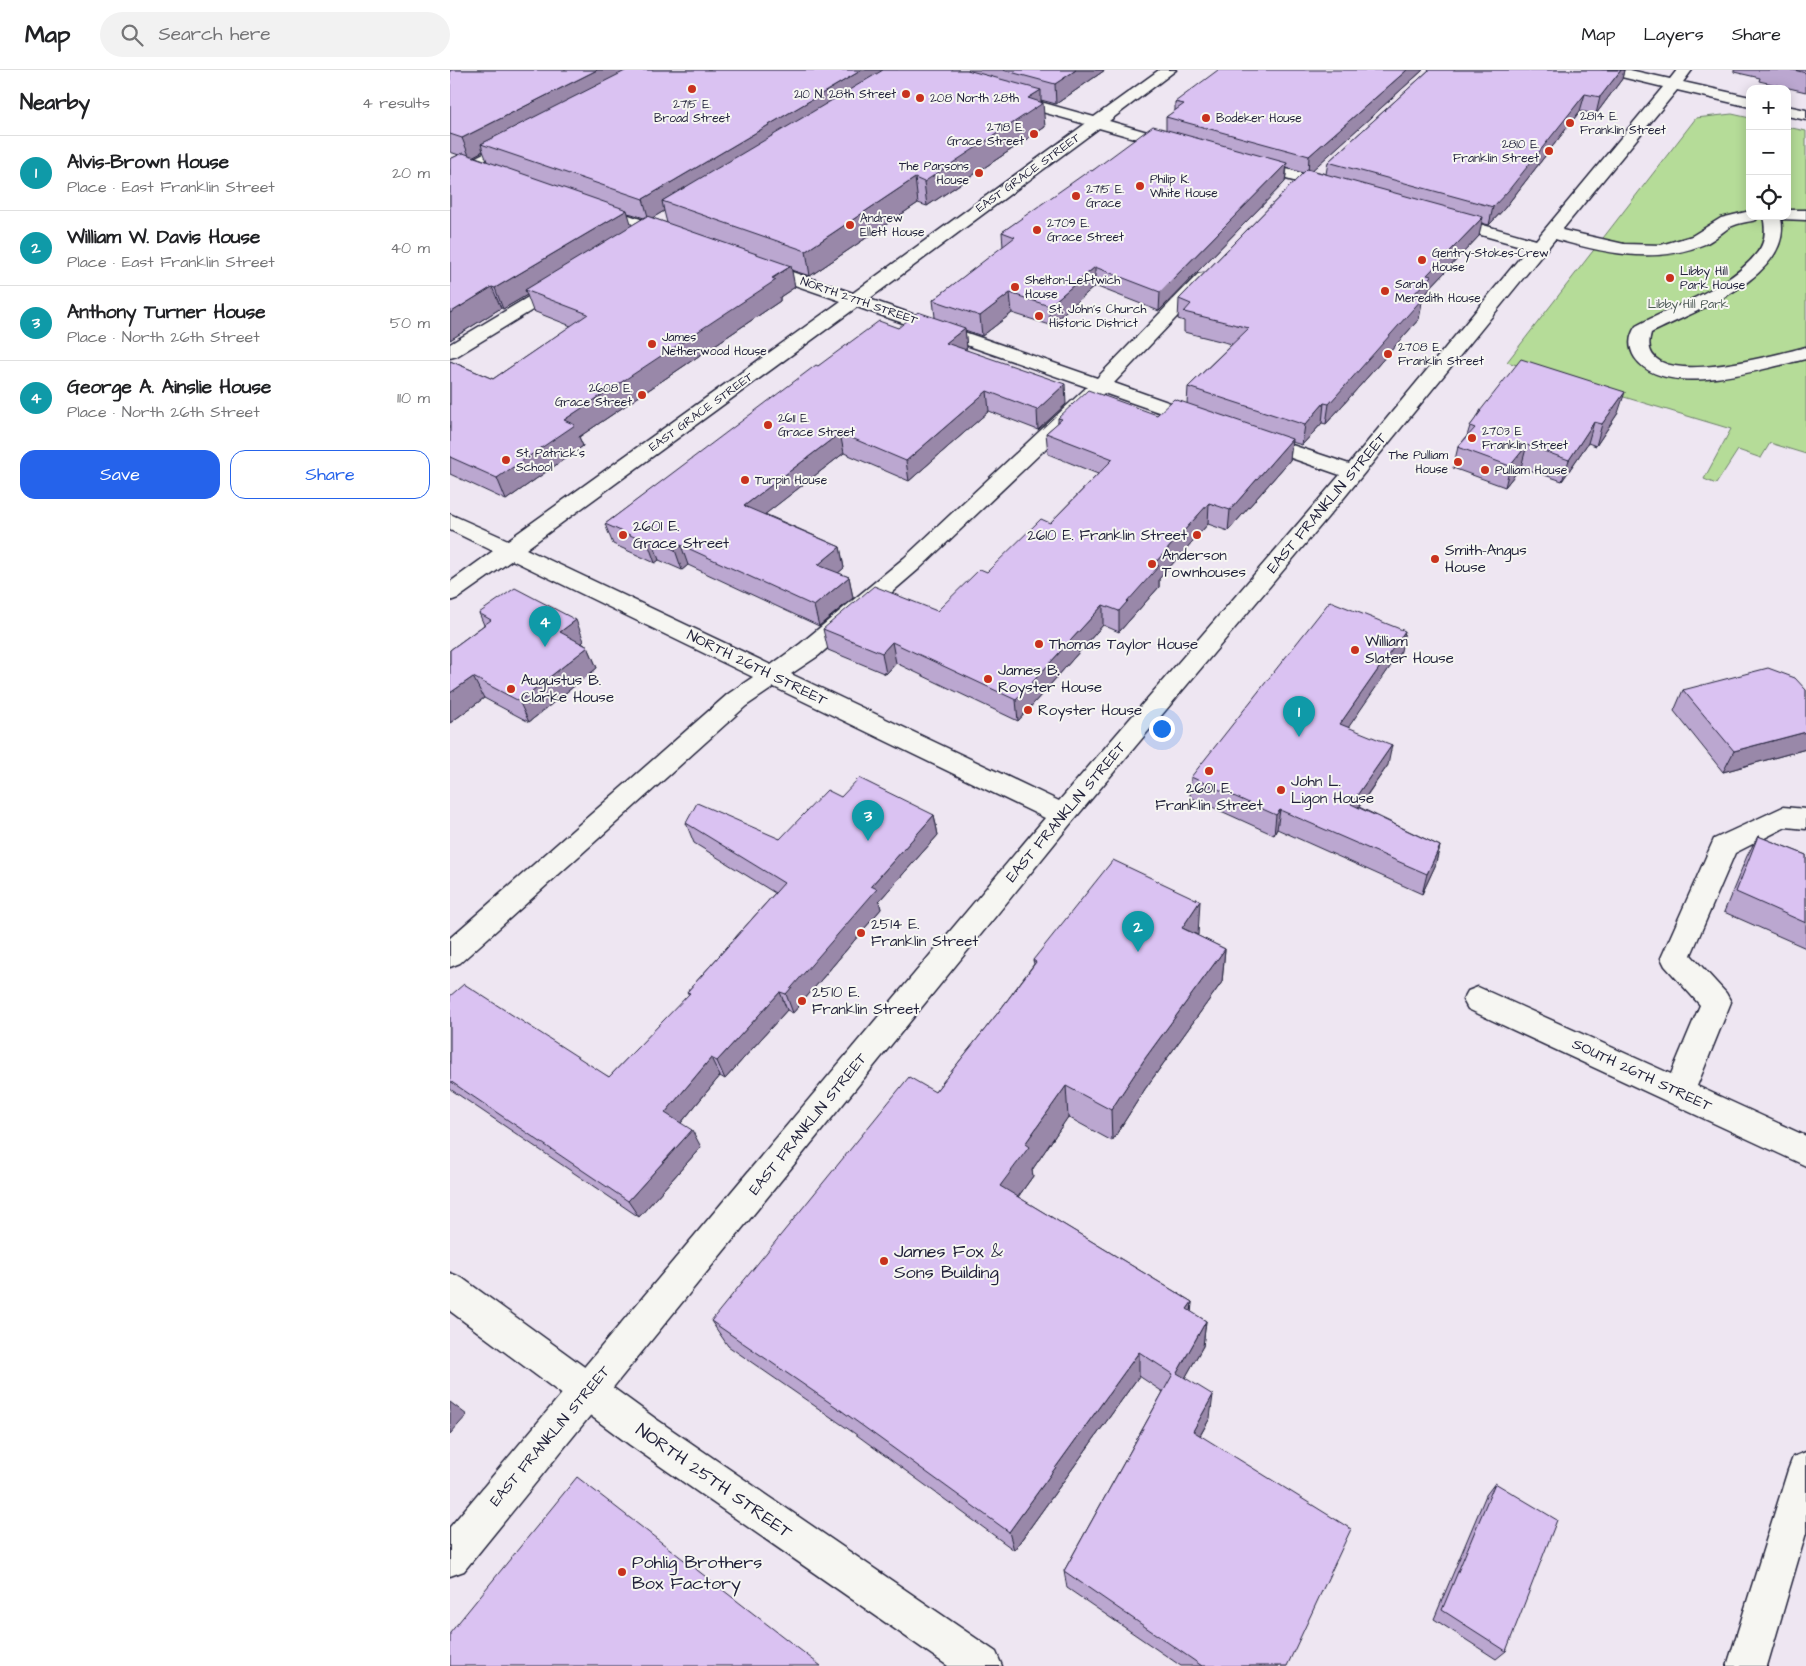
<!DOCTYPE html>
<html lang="en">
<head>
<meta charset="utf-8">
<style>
  :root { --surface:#fff; --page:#f2f2f2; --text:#202124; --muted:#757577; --line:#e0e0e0; --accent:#2563eb }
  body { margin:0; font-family:"Architects Daughter",sans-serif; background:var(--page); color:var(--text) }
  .controls { position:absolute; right:15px; top:15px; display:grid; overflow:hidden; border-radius:10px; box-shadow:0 2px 12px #0003 }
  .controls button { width:45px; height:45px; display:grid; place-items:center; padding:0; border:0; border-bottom:1px solid var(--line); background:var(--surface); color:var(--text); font:25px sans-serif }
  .you { position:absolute; left:711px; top:658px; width:18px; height:18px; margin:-12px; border:4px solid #fff; border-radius:50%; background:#1a73e8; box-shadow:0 0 0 8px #1a73e833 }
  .badge { display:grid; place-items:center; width:32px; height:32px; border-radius:50%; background:var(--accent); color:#fff; font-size:16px; font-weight:700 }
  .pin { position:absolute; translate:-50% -41px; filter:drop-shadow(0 1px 2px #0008) }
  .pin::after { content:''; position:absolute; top:26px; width:18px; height:15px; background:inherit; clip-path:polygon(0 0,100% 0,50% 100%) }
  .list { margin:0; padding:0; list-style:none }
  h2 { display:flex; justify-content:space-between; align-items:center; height:65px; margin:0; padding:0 20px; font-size:21px }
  h2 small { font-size:16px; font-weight:400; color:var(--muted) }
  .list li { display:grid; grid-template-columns:32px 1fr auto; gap:15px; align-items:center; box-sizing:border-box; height:75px; padding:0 20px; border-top:1px solid var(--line) }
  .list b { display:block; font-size:19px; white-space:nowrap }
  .list p { margin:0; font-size:16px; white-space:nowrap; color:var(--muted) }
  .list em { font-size:16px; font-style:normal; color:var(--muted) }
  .actions { display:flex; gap:10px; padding:15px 20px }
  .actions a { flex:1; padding:11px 0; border:1px solid var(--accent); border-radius:15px; text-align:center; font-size:18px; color:var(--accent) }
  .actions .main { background:var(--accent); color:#fff }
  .icon { flex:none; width:28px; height:28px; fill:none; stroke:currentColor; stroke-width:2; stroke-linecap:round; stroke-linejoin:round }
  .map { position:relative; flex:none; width:1356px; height:1596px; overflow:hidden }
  header { display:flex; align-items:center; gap:30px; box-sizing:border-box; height:70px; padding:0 25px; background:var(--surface); border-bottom:1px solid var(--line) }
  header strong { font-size:24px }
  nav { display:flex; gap:28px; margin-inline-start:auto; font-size:18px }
  .search { width:350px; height:45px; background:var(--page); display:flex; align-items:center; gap:12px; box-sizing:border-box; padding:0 18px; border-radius:28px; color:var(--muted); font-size:19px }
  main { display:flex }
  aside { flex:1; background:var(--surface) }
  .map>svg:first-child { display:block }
</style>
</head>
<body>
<header>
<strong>Map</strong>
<div class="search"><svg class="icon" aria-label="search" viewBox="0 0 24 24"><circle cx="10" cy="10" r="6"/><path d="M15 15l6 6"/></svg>Search here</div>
<nav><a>Map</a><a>Layers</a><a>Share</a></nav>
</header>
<main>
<aside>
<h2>Nearby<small>4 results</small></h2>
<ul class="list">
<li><span class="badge" style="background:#0f9aa8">1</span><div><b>Alvis-Brown House</b><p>Place · East Franklin Street</p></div><em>20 m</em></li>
<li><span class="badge" style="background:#0f9aa8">2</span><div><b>William W. Davis House</b><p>Place · East Franklin Street</p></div><em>40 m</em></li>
<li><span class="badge" style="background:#0f9aa8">3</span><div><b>Anthony Turner House</b><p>Place · North 26th Street</p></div><em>50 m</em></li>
<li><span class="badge" style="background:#0f9aa8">4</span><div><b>George A. Ainslie House</b><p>Place · North 26th Street</p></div><em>110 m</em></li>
</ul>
<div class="actions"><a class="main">Save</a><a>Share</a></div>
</aside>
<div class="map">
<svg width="1356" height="1596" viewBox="0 0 1356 1596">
  <rect width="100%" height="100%" fill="#eee6f2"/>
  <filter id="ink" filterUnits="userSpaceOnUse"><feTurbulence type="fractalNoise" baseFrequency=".02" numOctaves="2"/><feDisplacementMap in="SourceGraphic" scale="10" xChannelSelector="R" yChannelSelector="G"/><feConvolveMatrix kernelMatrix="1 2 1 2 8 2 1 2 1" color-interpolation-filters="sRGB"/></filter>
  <g filter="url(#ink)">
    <path fill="#b5dc98" stroke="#6c7f6a" d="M1282,44l18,4v98h37v-89l19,4v323l-36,-11 -9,15 -23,-8 -22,34 -12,-5 27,-50 -224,-67 189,-244z"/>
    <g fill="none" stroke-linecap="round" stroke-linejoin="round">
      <defs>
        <path id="minor" d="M709,0h17l-67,51 73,21 2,3 -2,3 -6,2 -77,-22 -230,171 228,79 101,-104 6,-1 6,1 3,4 -3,4 -96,101 93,33 3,4 -3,4 -7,2 -7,-2 -89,-31 -184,175 -102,88 -27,18 268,127 281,-326 -92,-32 -3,-4 3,-4 7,-2 7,2 87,29 179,-216 -90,-25 -3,-4 3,-4 6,-1 92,26 127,-153 -58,-14 -2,-3h27l40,9 7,-9h15l-9,12 67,15v10l-73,-17 -115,140 62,14 37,1 31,-9 29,-18 29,-7v5h8l-2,4c-8,2 -18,3 -26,7 -8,5 -16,13 -25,17 -50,21 -100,9 -150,-5l-212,260 -271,323 -608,749 -14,5v-49l595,-709 -271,-131 -28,19 -286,257 -10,4v-29l278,-244 25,-17 -241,-117 -54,38 -8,3v-19l43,-31 -43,-21v-16l58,26 333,-239 -90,-31 -3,-4 3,-4 6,-1 6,1 90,31 232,-169 -82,-23 -3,-3 3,-3 5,-2 86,24zM407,237l230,80 -183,171 -104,86 -29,21 -245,-116z
          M1337,36l19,4v10l-19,-4z
          M799,89l90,24 2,4 -2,4 -6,1 -90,-25 -2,-3 2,-3z
          M144,133l84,29 3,4 -3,4 -6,1 -6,-1 -78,-28 -3,-4 3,-4z
          M1337,140h19v10l-25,-1c12,58 -89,93 -130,114 -19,64 130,20 155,14v12c-42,9 -141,42 -171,-1 -7,-11 -6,-22 1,-32 38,-20 95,-39 121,-73 9,-11 9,-24 6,-37h24z
          M111,209l6,2 3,4 -3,4 -110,67 -7,2v-14l105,-63z
          M1333,737l23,2v20l-20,-2 -51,26 -44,102 35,38 5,9 -34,84 109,50v30l-338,-157 -5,-9 5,-9 10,-4 193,87 29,-69 -35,-39 -4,-8 53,-119z"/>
        <path id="major" d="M70,65l6,2 2,3 -2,3 -76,39v-12z
          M0,1203l12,5 194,141 340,233 6,14h-54l-318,-221 -180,-134z
          M1356,1382v81l-39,133h-40l61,-196 5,-13z"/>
      </defs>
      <use href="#minor" stroke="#22223b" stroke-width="3"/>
      <use href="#major" stroke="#22223b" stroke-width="3"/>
      <use href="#minor" fill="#f6f6f2" fill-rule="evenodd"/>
      <use href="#major" fill="#f6f6f2" fill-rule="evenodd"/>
    </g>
    <path fill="#bba7d0" stroke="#22223b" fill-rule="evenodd" d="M0,0h655l-49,34 -15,-4 4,27 -118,79 -9,-3 -108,73 -19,-6 4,17 -15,10v4l-201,136 4,9 -77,54 -56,-26v-113l43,18 78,-53 -38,-15 -6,-16 -24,14 -2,-1 -51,32v-181l9,-4 -9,-3zM33,81l4,10 -14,-5zM214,141l3,12 -15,-5zM177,143l5,1 12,4 -13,8z
      M973,0l-111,100 14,4 2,-12 101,-92h195l-2,9 -26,35 -16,-3 -76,98 -15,16 -8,-2 -2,13 -51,54 -1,5 -5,6 -3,18 -93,105 -4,-1 -20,22 -10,-3 -2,18 -62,71 -20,-7 -49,55v8l-40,45 -16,-7 -85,96 -122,-58 -10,11 -58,-24 -5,-21 114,-18 113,-88 48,-49 -50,-20 -2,-21 12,-10v-5l99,-3 30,-11 1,-17 44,-43 -48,-12v-11l-6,-2 1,-20 124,-126 -16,-5 -2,14 -126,129 -64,-25 -45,39 -38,-12 -30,23 -17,-6 2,18 -2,1 101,55 -28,26 -49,-19 -80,70 -65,-28 -79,61 75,33 4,21 -6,5 11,4 4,21 -34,28 -131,-61 -6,5 -23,-10 -4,3 -42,-19 -8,-20 213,-158 80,-38 37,-11 -2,-17 70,-53 -1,-15 90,-61 74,-41v-13l9,-6v-9z
      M1284,0h72v22l-47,-11 1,-3 -26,-6z
      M1030,341l138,2 -22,33 -8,-3 -26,38 -41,-14 -16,20 -52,-19 5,-21 9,-11 3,-10 9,-11z
      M29,543l105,28 -2,2 6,4 9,21 -68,54 -45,-24 -34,25v-73l34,-25z
      M951,581l-53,76 40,38 -29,42 81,39 -5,20 -13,28 -145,-65 -3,6 -84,-38 1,-20z
      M1233,620h123v59l-83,23 -49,-61z
      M391,727l93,18 4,20 -59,66 2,8 -88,104 -6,-3 -62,69 -5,-3 -39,47 20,24 -62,70 -189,-128v-93l159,81 80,-82 -2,-3 88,-99 -81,-50 -8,-20 94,16z
      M1308,766l48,19v93l-82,-36 23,-56z
      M748,866l27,13 -3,33 -77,107 -33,52 -44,-24 -36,53 1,6 -15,21 174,105 -1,10 15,9 -3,25 -18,32 25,40 -10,18 87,230h-106l-114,-78 -3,-17 99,-179 -24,-16 -125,174 -160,-117 -126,-87 -17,-25 224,-229 62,-78 37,-50 -1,-4z
      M1045,1413l11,168 -10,8 -62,-40 52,-124z"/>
    <path fill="#9988a9" stroke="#22223b" d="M147,0h44l-160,74 2,7 -13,7 -8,-20z
      M412,0h36l-236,131 2,10 -15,9 -6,-21z
      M626,0h29l-49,34 -1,-20z
      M957,0h16l-115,104 1,-18z
      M1171,0h3l-2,9 -26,35 4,-17z
      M591,20v14l2,-1 2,24 -118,79 -3,-24 104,-84z
      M1135,24l-5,17 -76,98 -15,16 4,-18z
      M837,93l-2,19 -126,129 1,-19z
      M465,108l3,25 -108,73 -4,-25z
      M177,140l6,20 -108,60 2,5 -24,14 -8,-21z
      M1033,147l-4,19 -51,54 -1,5 -5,6 -3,18 -93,105 3,-20 83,-108 15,-21z
      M341,196l4,21 -15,10v4l-201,136 4,9 -77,54 -9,-22 67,-58z
      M645,197v19l-45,39 -1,-19z
      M42,217l9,21 -51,32v-27z
      M560,223l2,20 -30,23 -2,-20z
      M515,258l2,20 -19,14 -2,-19z
      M615,314l1,20 -28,26 -1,-20z
      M537,321l2,20 -80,70 -3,-20z
      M1175,322l-7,21 -22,33 6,-22z
      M874,333l-2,20 -20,22 3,-20z
      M1144,352l-6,21 -26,38 7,-21z
      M390,363l4,20 -94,73 -6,-20z
      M842,369l-2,21 -62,71 2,-21z
      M1077,375l-6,22 -16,20 5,-21z
      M759,433l-1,21 -49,55v8l-40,45v-21l35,-47z
      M202,470l7,20 -4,3 -7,-20z
      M231,475l7,20 -6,5 -7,-20z
      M390,477l4,21 -21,18 -5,-21z
      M399,507l4,21 -34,28 -5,-20z
      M653,535v20l-85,96 -2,-21z
      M126,550l8,21 -14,12 -10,-21z
      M955,561l-4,20 -64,93 3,-20z
      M442,572l4,21 -10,11 -4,-21z
      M138,577l9,21 -68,54 -10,-21z
      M23,607l11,21 -34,25v-30z
      M1356,662v17l-83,23 11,-21z
      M942,675l-4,20 -41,58 4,-19z
      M830,740l-3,19 -3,6 2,-20z
      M484,745l4,20 -59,66 2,8 -88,104 -7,-19 85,-108z
      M990,776l-5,20 -13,28 5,-20z
      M750,831l-2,34 -16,-7z
      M775,879l-3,33 -77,107 -33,52 -1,-31 35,-53z
      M330,922l7,18 -62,69 -8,-18z
      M261,988l9,18 -45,54 -10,-17z
      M616,1016l2,31 -36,53 1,6 -28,39 -5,-29 25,-42z
      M242,1060l9,17 -62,70 -11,-16z
      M742,1232l-2,25 -3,-18z
      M756,1251l-3,25 -28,50 2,-23z
      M689,1282v24l-125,174 -5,-18z
      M763,1325l-3,23 -20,35 3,-22z
      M0,1332l17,13 -17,19z"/>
    <path fill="#dac2f2" stroke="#22223b" d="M0,0h147l-135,68 -12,-4z
      M177,0h235l-219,129 -162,-55z
      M433,0h84l74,20 -13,8 15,5 -119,79 -9,-4 -109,73 -144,-50z
      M553,0h73l-21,14z
      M768,0h189l-98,86 -143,-39 18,-13 -9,-2z
      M979,0h192l-21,27 -15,-3 -77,97 -15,16 -165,-45z
      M1344,0h12v3z
      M703,56l134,37 -127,129 -65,-25 -46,39 -39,-13 -30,23 -47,-16 82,-63 -13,-5 88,-62 2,1z
      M13,83l164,57 -132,78 -3,-1 -42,26v-154z
      M857,99l176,48 -56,58 4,1 -19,20 10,3 -93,105 -5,-1 -19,22 -117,-38 61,-59 -65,-16 7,-8 -12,-5z
      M197,146l144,50 -19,12 4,2 -212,140 11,5 -78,53 -47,-21v-96l43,18 95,-65 -63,-24z
      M468,242l47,16 -19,15 119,41 -28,26 -50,-19 -81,70 -66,-28 -96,73 96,41 -22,18 31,12 -35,29 -133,-61 -6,5 -23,-10 -4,3 -43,-19 211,-159 2,1 61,-45 19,7z
      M1071,289l104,33 -23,32 -8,-2 -25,38 -42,-15 -17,21 -52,-19 17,-19 -5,-2 11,-15h-1z
      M638,320l69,25 17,-16 118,40 -62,71 -21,-7 -55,61 5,2 -40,45 -16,-6 -87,95 -124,-58 -10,11 -59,-24 51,-43 63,25 43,-42 7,3 54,-53 9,4 63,-64 -67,-26 16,-14 -4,-1z
      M65,518l61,32 -16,12 28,15 -69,54 -46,-24 -23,16v-43l41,-30 -12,-7z
      M880,531l75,30 -65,93 52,21 -41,59 89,42 -13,28 -147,-64 -4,5 -85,-38z
      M1318,598l27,10 11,12v42l-72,19 -51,-61z
      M409,708l75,37 -63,71 6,3 -91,105 -6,-2 -63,69 -6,-3 -46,55 27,17 -64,71 -178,-120v-85l14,-12 145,93 81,-84 -3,-1 97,-109 -98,-60 11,-20 83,36 47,-49 14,7z
      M1308,766l48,19v68l-70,-31z
      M663,790l87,41 -18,27 43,21 -79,108 -35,53 -45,-24 -41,58 4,3 -29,39 192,116 -5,7 19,12 -29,52 36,22 -20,36 158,98 -64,137h-85l-138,-95 109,-197 -34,-22 -130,180 -167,-121 -131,-90 198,-244 26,15 62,-78 39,-52 -3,-2z
      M127,1407l244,189h-371v-33z
      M1045,1413l62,37 -51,131 -64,-41z"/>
  </g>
  <g fill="#c8321e" stroke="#f6f6f2" stroke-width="2">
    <circle cx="242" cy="19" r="5"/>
    <circle cx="456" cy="24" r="5"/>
    <circle cx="470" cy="28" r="5"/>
    <circle cx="756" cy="48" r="5"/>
    <circle cx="1120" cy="53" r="5"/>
    <circle cx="584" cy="64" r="5"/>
    <circle cx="1099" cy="81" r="5"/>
    <circle cx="529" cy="103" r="5"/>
    <circle cx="690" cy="116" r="5"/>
    <circle cx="626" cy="126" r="5"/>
    <circle cx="400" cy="155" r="5"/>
    <circle cx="587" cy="160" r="5"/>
    <circle cx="972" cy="190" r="5"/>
    <circle cx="1220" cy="208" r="5"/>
    <circle cx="565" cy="217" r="5"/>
    <circle cx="935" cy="221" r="5"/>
    <circle cx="589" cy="246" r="5"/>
    <circle cx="202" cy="274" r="5"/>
    <circle cx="938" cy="284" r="5"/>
    <circle cx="192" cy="325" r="5"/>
    <circle cx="318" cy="355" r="5"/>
    <circle cx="1022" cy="368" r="5"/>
    <circle cx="56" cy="390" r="5"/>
    <circle cx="1008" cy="392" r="5"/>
    <circle cx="1035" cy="400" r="5"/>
    <circle cx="295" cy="410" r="5"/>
    <circle cx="173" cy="465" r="5"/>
    <circle cx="747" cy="465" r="5"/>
    <circle cx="985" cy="489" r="5"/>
    <circle cx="702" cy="494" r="5"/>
    <circle cx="589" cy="574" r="5"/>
    <circle cx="905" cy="580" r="5"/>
    <circle cx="538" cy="609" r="5"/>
    <circle cx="61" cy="619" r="5"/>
    <circle cx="578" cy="640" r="5"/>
    <circle cx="759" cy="701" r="5"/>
    <circle cx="831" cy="720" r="5"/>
    <circle cx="411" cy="863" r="5"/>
    <circle cx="352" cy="931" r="5"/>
    <circle cx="434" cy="1191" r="5"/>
    <circle cx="172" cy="1502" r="5"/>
  </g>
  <g text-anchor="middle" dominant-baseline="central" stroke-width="4" stroke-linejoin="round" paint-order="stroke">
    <g font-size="12" fill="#22223b" stroke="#f6f6f2" text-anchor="start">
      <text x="446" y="24" text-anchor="end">210 N. 28th Street</text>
      <text x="480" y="28">208 North 28th</text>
      <text x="242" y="34" text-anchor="middle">2715 E.<tspan x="242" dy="14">Broad Street</tspan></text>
      <text x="1130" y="46">2814 E.<tspan x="1130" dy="14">Franklin Street</tspan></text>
      <text x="766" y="48">Bodeker House</text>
      <text x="574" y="57" text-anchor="end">2718 E.<tspan x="574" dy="14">Grace Street</tspan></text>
      <text x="1089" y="74" text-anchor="end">2810 E.<tspan x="1089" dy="14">Franklin Street</tspan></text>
      <text x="519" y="96" text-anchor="end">The Parsons<tspan x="519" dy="14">House</tspan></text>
      <text x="700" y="109">Philip K.<tspan x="700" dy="14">White House</tspan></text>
      <text x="636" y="119">2715 E.<tspan x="636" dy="14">Grace</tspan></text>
      <text x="410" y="148">Andrew<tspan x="410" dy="14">Ellett House</tspan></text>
      <text x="597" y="153">2709 E.<tspan x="597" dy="14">Grace Street</tspan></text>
      <text x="982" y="183">Gentry-Stokes-Crew<tspan x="982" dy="14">House</tspan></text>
      <text x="1230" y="201">Libby Hill<tspan x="1230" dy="14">Park House</tspan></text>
      <text x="575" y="210">Shelton-Leftwich<tspan x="575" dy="14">House</tspan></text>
      <text x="945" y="214">Sarah<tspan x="945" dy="14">Meredith House</tspan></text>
      <text x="599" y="239">St. John's Church<tspan x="599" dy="14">Historic District</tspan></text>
      <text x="212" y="267">James<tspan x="212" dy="14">Netherwood House</tspan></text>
      <text x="948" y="277">2708 E.<tspan x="948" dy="14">Franklin Street</tspan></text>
      <text x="182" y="318" text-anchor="end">2608 E.<tspan x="182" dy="14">Grace Street</tspan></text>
      <text x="328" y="348">2611 E.<tspan x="328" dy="14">Grace Street</tspan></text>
      <text x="1032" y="361">2703 E<tspan x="1032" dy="14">Franklin Street</tspan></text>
      <text x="66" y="383">St. Patrick's<tspan x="66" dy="14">School</tspan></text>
      <text x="998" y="385" text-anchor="end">The Pulliam<tspan x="998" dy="14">House</tspan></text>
      <text x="1045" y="400">Pulliam House</text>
      <text x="305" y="410">Turpin House</text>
    </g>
    <g font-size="12" fill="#22223b" stroke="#f6f6f2">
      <text transform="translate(578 103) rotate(-36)">EAST GRACE STREET</text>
      <text transform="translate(409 231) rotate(19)">NORTH 27TH STREET</text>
      <text transform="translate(251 342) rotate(-36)">EAST GRACE STREET</text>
    </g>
    <g font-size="12" fill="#4e5a57" stroke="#f6f6f2">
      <text x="1238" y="234">Libby Hill Park</text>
    </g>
    <g font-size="15" fill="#22223b" stroke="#f6f6f2">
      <text transform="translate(877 433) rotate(-50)">EAST FRANKLIN STREET</text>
      <text transform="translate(307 598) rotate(26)">NORTH 26TH STREET</text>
      <text transform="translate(616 742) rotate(-50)">EAST FRANKLIN STREET</text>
      <text transform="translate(1192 1005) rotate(25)">SOUTH 26TH STREET</text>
      <text transform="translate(358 1054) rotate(-51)">EAST FRANKLIN STREET</text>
      <text transform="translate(100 1366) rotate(-50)">EAST FRANKLIN STREET</text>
    </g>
    <g font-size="15" fill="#22223b" stroke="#f6f6f2" text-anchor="start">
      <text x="183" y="456">2601 E.<tspan x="183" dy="17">Grace Street</tspan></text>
      <text x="737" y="465" text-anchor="end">2610 E. Franklin Street</text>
      <text x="995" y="480">Smith-Angus<tspan x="995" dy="17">House</tspan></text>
      <text x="712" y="485">Anderson<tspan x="712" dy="17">Townhouses</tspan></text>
      <text x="915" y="571">William<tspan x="915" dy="17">Slater House</tspan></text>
      <text x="599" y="574">Thomas Taylor House</text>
      <text x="548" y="600">James B.<tspan x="548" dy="17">Royster House</tspan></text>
      <text x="71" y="610">Augustus B.<tspan x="71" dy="17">Clarke House</tspan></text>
      <text x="588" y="640">Royster House</text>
      <text x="841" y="711">John L.<tspan x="841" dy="17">Ligon House</tspan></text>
      <text x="759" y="718" text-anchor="middle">2601 E.<tspan x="759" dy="17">Franklin Street</tspan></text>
      <text x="421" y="854">2514 E.<tspan x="421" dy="17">Franklin Street</tspan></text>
      <text x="362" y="922">2510 E.<tspan x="362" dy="17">Franklin Street</tspan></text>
    </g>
    <g font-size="18" fill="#22223b" stroke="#f6f6f2" text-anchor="start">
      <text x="444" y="1181">James Fox &amp;<tspan x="444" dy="21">Sons Building</tspan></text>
      <text x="182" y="1492">Pohlig Brothers<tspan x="182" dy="21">Box Factory</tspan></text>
    </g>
    <g font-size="18" fill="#22223b" stroke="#f6f6f2">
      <text transform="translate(264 1411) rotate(35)">NORTH 25TH STREET</text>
    </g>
  </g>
</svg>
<div class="controls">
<button>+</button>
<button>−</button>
<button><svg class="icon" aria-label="locate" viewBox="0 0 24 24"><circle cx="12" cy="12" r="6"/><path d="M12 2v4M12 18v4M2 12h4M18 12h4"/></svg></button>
</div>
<div class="you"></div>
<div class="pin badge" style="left:849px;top:667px;background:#0f9aa8">1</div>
<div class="pin badge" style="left:688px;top:882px;background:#0f9aa8">2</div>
<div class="pin badge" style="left:418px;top:771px;background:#0f9aa8">3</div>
<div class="pin badge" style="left:95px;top:577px;background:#0f9aa8">4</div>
</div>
</main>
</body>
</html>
